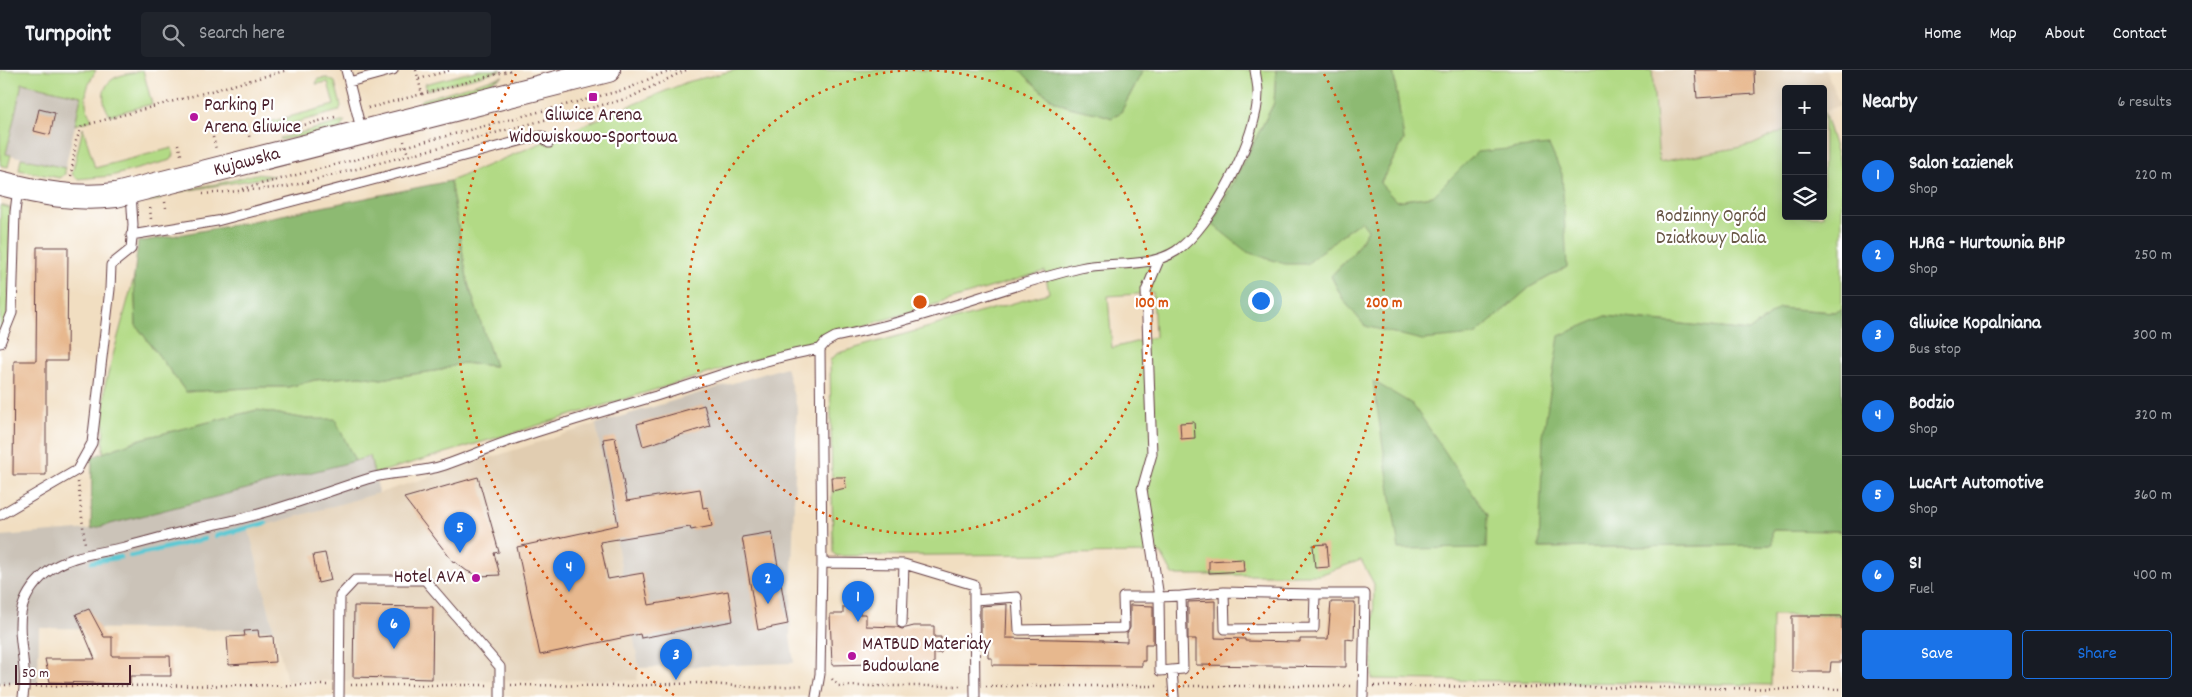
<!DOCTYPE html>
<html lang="en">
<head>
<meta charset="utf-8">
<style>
  :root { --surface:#171b24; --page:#20242c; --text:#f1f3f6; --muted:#9ea1a6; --line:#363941; --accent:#1a73e8 }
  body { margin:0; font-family:Dekko,sans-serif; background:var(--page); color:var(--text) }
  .controls { position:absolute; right:15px; top:15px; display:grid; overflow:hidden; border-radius:5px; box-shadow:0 2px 12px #0003 }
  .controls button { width:45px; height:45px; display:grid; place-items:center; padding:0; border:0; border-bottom:1px solid var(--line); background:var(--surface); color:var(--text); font:25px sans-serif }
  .scale { position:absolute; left:15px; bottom:12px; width:116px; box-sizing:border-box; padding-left:5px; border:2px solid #4a1f2b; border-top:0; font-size:14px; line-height:18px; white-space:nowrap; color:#4a1f2b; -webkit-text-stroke:4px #fff; paint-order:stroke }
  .you { position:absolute; left:1260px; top:230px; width:18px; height:18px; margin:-12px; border:4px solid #fff; border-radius:50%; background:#1a73e8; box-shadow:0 0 0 8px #1a73e833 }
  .badge { display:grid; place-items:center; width:32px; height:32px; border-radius:50%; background:var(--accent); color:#fff; font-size:16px; font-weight:700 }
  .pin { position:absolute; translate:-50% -41px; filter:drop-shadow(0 1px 2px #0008) }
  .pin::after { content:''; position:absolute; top:26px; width:18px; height:15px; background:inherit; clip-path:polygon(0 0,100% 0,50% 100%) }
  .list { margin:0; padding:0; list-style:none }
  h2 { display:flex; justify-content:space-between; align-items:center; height:65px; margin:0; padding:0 20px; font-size:21px }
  h2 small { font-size:16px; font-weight:400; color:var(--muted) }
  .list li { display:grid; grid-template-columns:32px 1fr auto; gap:15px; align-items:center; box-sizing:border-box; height:80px; padding:0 20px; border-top:1px solid var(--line) }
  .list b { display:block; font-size:19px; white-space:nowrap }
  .list p { margin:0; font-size:16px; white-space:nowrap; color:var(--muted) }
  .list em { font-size:16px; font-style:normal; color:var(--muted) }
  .actions { display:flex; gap:10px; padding:15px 20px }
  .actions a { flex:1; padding:11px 0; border:1px solid var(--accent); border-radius:5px; text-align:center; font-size:18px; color:var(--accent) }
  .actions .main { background:var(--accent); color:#fff }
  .icon { flex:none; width:28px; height:28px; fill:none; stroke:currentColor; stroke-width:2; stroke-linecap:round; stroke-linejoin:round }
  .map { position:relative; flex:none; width:1842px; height:627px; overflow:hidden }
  header { display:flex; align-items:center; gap:30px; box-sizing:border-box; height:70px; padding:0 25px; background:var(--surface); border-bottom:1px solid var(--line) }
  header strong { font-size:24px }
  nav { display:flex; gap:28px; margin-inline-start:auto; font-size:18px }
  .search { width:350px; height:45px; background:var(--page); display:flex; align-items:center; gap:12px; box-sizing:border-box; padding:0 18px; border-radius:5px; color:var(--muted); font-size:19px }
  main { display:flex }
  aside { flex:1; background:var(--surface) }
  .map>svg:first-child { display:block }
</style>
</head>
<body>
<header>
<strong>Turnpoint</strong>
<div class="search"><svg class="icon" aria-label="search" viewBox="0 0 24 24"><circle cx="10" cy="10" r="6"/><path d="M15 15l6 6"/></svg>Search here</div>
<nav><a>Home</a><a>Map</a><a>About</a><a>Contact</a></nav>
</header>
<main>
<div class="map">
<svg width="1842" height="627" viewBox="0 0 1842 627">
  <rect width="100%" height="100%" fill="#fff"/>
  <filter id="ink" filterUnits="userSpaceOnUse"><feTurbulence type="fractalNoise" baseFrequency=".02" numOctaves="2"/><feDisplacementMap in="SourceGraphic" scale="10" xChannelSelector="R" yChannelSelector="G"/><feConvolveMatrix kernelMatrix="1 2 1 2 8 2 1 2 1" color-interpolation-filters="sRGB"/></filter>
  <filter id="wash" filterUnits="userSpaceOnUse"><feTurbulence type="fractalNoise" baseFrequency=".0096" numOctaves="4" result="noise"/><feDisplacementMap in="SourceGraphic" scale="20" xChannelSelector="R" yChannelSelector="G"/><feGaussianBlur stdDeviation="1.12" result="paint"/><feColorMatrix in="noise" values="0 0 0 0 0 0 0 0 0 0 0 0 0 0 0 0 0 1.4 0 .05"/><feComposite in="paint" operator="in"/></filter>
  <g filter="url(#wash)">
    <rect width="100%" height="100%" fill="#f1dec1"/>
    <path fill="#e1cdb1" d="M1652,0h174l14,35 -17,7v-23h-37v40l-34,16 -93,17z
      M596,354l43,244 -2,12 -350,1 -38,-151 130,-37z"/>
    <path fill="#cbc3b8" d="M22,13l60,13 -17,72 -59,-14z
      M786,297l11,41 -7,228 4,27 -155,5 -43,-244z
      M371,386l8,37 -130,37 25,100 -235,-2 -1,55h-38v-147l91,-7z"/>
    <path fill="#b2da85" stroke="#7e7c58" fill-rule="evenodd" d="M0,0h96c-10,18 -15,30 -4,50l-17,5 6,-29 -59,-13 -16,71 5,1 -3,12 -8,-2z
      M143,0l9,34 -42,11c-8,-11 -10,-27 3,-36 7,-5 22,-6 30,-9z
      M479,0h23l-75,20 -2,-6z
      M735,0h285c13,13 28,31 46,36 16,4 31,6 46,12l9,-6 22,-42h133l-2,33 -62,121 128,12 21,-15 7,9 -14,22 -23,24 13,25 131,34 55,-48 37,-20 -90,-115 -44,44 -37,5 -16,-17 24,-44 -11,-70h259l7,92 93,-17 34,-16v87h37l1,-104 18,59v139l-8,2 -55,-4 -30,23 -143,-15 -66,232 231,-3 1,-15 70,1v84h-70l-1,70 -399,-6 2,-95 -13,-24 -42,15h-146l-12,-22 -325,3 -3,-4 -3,-192 8,-7 211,-60 -4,-22 -529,161 -142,42 -4,-18 -15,5 -20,-41 -28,-1 -50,-9 -116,29 -38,14 2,-68 29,-108 2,48 50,67 76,-5h26l27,-7 45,-4 21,3 60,-9 21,-7 32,3 -26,-83 -18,-102 237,-99zM1153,223l2,44 -43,11 -4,-52z
      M503,6l-44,23 -44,11 6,-10z
      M327,8l8,4 6,24 -2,5 -83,22 -2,-7 80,-21 -6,-23 -12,2 2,-5z
      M345,51l-6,9 -58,10 -1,-2z
      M83,58l12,40 77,-20 2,7 -3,5 -60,16 -34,3 -5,-5z
      M21,88l44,10v6l-5,4 -41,-8z
      M256,104l18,2 -114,19v5l-19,2 10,-6 70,-13z
      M0,135l10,3 -2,105 -8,19z"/>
    <path fill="#8dba72" stroke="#6c6c4e" d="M1020,0h123l-22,42 -9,6c-15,-6 -30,-7 -46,-12 -18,-6 -33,-23 -46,-36z
      M1276,0h117l11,70 -24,43 16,18 37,-5 44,-44 72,-7 13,29 5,93 -37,20 -55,48 -53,5 -57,-14 -21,-25 -13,-25 23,-24 14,-22 -7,-9 -21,15 -33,28h-22l-38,-12 -35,-28 62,-121z
      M450,111l18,102 27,83 -33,-3 -21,7 -60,9 -21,-3 -45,4 -27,7h-26l-76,5 -50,-67 -2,-48 4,-35 85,-15z
      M1779,238l54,4 9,-2v221l-70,-1v15l-233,3 4,-112 16,-100 47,-20 143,15z
      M1373,311l39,23 24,34 51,77 -1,33 -87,1z
      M257,340l50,9h28l20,42 -264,68 1,-72 49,-18z"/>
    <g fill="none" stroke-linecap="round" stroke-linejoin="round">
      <path stroke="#5dc9d4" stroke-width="4.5" d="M216,466l50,-13
        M130,486l75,-17
        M92,492l29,-5"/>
    </g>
    <g id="blocks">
      <path fill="#e7b88e" d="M1695,0h59l1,24 -58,4z
        M39,39l16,4 -5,22 -16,-4z
        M37,177h31l-1,114h-21v114h-33l1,-114h22z
        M704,335l6,21 -67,20 -6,-22z
        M1194,352l1,16 -14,1 -1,-16z
        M615,367l12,64 73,-12 3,19 5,-1 4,19 -21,4 -1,-3 -90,15 8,37 35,-6 6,32 79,-14 5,30 -92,17 -1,-4 -100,21 -23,-108 101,-22 -15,-86z
        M478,407l21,75 -5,1 6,22 -21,1 -12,-5 -12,-9 -1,1 -50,-65z
        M831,407h14l1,11 -14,3z
        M772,462l16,92 -30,6 -16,-93z
        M1327,474l2,23 -14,1 -2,-23z
        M325,483l6,27 -13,3 -5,-28z
        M1243,489l1,12 -35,2v-12z
        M1215,531v37l30,1v2l55,1v-3h28l3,-37h24l-1,38 -8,-1v28l-150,-2v-26h-8v-37z
        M1007,534l-1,34 98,2v1l23,1v-9l3,-5v-23l23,1v38h-8v17h-3v5l-150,-1v-7h-4v-15h-7v-37z
        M354,536l79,1 -1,72 -79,-2z
        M843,537h16v7h7v12l31,1 5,2 12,-3h20v11h7v16h-7v12h-20v-2l-82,2 -2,-51h13z
        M89,539l15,28h8v19h58l1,20h-41v8l-80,-2 -5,-23h50l-19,-45z
        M1792,546h50v46h-11l-1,10h-38z
        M258,560l1,7 14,-1 2,26 -46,3 -2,-28 18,-1 -1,-5z"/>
    </g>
  </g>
  <g filter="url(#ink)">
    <use href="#blocks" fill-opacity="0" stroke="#633c42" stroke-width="1"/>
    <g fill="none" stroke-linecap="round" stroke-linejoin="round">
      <defs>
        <path id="lane" d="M346,0l16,63
          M349,12l44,-12
          M131,165l86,-14 318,-84 7,-1 7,7
          M0,273l12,-30 3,-101 3,-24
          M0,445l77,-45 15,-27 18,-154 1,-24 20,-16 2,-24 -2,-33
          M822,493l82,1 70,21v15
          M1224,522l91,2
          M1181,526l43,-4 1,37 89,-1 1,-34h50l-2,103
          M1181,526l2,73 -23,2 -1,-74z
          M902,553l2,-59
          M1172,600l2,27
          M23,627c8,-48 -23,-83 22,-123 21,-19 54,-21 80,-27 31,-8 61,-17 92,-23 51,-10 100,-29 150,-45 25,-8 53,-5 78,-14 26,-9 50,-20 76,-28 45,-15 90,-28 135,-41 54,-17 108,-38 164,-47
          M339,627l1,-101 15,-16h70l75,87v30
          M816,627l4,-23 2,-111 -2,-214 6,-7 9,-5c23,-5 47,-10 70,-17 59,-16 115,-38 175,-52 31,-7 68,1 96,-17 36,-24 82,-115 82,-158 0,-8 -2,-16 -3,-23
          M975,627l-1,-97 43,-3 2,33 105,-2 -1,-31h36l-17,-108 10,-35 -6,-163 13,-31"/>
        <path id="secondary" d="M0,113c39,10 76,17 116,12l492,-125"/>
      </defs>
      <use href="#lane" stroke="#633c42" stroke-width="11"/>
      <use href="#secondary" stroke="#633c42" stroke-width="26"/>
      <path stroke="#633c42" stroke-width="2.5" stroke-dasharray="1 4" stroke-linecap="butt" d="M416,0l6,24 90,-24
        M419,9l32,-9
        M368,38l54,-14
        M247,56l3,14
        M300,56l35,-9
        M213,67l3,12
        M404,71l4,14
        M178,74l4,14
        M71,106l5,-35 6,-15 206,-56
        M242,119l385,-100 38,-17 13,-2
        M203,124l84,-7 342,-89 57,-28
        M165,132l1,6
        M150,138l1,11
        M78,412l7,62
        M832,609l6,7h125
        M0,615h13
        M351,615h137
        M511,615l115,1 71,-3 65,5 43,-3
        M36,616l292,-1
        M986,616h175
        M1184,616h169
        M1374,616l468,3"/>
      <use href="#lane" stroke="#fff" stroke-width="9"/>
      <use href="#secondary" stroke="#fff" stroke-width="24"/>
    </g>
  </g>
  <g fill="none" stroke="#d8530f" stroke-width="2.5" stroke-dasharray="2.5 5">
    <path d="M922 0A232 232 0 1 1 918 0"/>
    <path d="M674 625A464 464 0 0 1 516 4M1324 4A464 464 0 0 1 1166 625"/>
  </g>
  <g fill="#b5179e" stroke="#fff" stroke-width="2">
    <rect x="588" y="22" width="10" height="10" rx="2.5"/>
    <circle cx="194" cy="47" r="5"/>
    <circle cx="476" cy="508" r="5"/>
    <circle cx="852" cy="586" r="5"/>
  </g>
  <g text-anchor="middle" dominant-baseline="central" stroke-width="4.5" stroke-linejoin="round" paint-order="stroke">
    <g font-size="19" fill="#4a1f2b" stroke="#fff" text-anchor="start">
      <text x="204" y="36">Parking P1<tspan x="204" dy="22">Arena Gliwice</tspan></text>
      <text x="593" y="46" text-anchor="middle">Gliwice Arena<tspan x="593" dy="22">Widowiskowo-Sportowa</tspan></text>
      <text x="466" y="508" text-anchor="end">Hotel AVA</text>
      <text x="862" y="575">MATBUD Materiały<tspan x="862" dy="22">Budowlane</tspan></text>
    </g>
    <g font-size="19" fill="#4a1f2b" stroke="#fff">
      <text transform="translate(247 93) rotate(-15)">Kujawska</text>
    </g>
    <g font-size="19" fill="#695746" stroke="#fff">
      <text x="1711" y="147">Rodzinny Ogród<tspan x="1711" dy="22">Działkowy Dalia</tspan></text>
    </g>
  </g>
  <circle cx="920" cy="232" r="8" fill="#d8530f" stroke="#fff" stroke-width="2.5"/>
  <g font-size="15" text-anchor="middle" font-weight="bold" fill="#d8530f" stroke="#fff" stroke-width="4.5" stroke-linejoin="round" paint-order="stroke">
    <text x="1152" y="237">100 m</text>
    <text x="1384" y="237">200 m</text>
  </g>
</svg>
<div class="controls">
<button>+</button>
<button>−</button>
<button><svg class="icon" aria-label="layers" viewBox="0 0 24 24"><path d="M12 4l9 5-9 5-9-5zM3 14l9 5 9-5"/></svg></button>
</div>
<div class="scale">50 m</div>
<div class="you"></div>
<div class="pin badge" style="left:858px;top:552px">1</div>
<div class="pin badge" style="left:768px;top:534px">2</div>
<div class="pin badge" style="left:676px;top:610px">3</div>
<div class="pin badge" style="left:569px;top:522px">4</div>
<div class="pin badge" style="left:460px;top:483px">5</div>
<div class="pin badge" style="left:394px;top:579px">6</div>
</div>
<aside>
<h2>Nearby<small>6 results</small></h2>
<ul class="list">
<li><span class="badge">1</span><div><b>Salon Łazienek</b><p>Shop</p></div><em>220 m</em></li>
<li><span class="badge">2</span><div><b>HJRG - Hurtownia BHP</b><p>Shop</p></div><em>250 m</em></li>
<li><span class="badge">3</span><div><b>Gliwice Kopalniana</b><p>Bus stop</p></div><em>300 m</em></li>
<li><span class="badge">4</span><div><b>Bodzio</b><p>Shop</p></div><em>320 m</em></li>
<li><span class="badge">5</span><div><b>LucArt Automotive</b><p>Shop</p></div><em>360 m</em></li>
<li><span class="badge">6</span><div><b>S1</b><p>Fuel</p></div><em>400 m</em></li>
</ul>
<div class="actions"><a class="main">Save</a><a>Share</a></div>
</aside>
</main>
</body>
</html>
